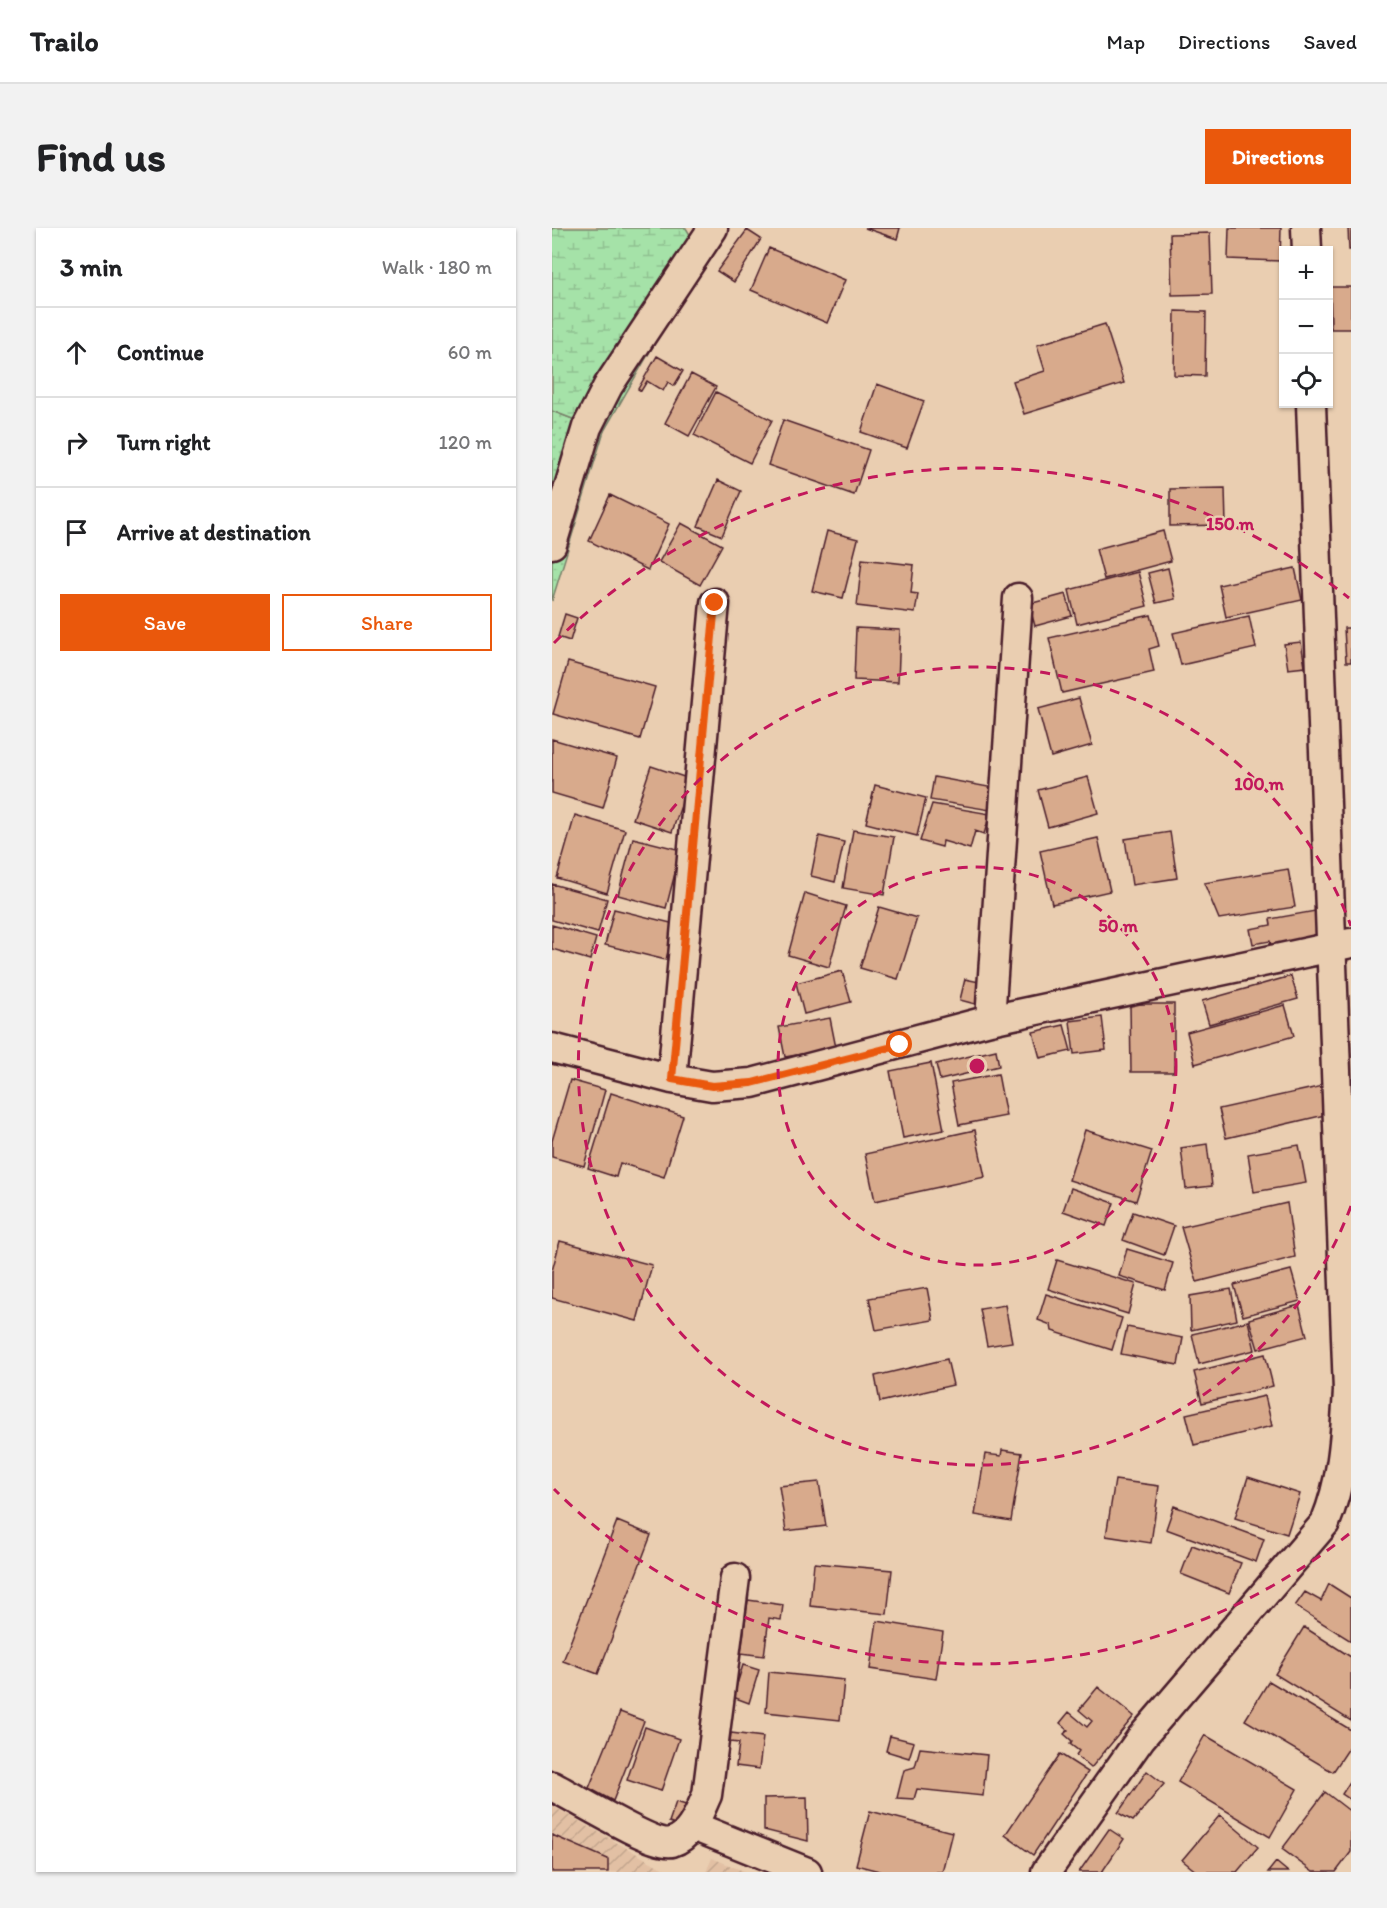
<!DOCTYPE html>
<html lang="en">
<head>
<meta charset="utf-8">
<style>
  :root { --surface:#fff; --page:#f2f2f2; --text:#202124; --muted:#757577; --line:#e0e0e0; --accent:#ea580c }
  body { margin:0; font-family:Itim,sans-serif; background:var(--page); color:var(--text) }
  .controls { position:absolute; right:18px; top:18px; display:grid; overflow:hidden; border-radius:0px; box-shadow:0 2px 4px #0004 }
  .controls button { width:54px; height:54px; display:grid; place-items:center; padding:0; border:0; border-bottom:2px solid var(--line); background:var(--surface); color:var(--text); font:30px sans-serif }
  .stop { position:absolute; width:18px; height:18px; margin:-14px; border:4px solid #ea580c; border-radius:50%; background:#fff }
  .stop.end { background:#ea580c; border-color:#fff; box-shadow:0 2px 6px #0008 }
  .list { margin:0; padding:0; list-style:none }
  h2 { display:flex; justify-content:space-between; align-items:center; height:78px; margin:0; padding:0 24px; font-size:26px }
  h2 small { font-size:20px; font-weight:400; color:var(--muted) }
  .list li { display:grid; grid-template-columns:39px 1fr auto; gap:18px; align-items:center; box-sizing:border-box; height:90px; padding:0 24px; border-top:2px solid var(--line) }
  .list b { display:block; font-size:22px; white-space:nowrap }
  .list em { font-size:20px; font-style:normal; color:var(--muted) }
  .actions { display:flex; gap:12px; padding:18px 24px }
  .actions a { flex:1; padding:14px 0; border:2px solid var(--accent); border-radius:0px; text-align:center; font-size:21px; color:var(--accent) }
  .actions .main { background:var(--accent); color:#fff }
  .icon { flex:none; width:33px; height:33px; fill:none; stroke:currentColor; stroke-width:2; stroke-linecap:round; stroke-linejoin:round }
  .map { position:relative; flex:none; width:799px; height:1644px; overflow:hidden; border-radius:0px }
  header { display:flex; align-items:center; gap:36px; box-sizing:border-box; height:84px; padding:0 30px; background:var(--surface); border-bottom:2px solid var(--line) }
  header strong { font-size:28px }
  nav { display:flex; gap:33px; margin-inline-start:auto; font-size:21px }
  .intro { display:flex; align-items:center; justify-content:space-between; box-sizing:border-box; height:144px; padding:0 36px }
  h1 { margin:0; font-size:42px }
  .button { padding:15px 27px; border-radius:0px; background:var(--accent); color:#fff; font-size:21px; font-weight:700 }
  main { display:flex; gap:36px; padding:0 36px }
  aside { flex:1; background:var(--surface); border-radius:0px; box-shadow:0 2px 4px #0004 }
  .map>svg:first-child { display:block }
</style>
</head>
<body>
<header>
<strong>Trailo</strong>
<nav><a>Map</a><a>Directions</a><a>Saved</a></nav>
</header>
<div class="intro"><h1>Find us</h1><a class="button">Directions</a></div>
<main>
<aside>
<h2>3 min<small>Walk · 180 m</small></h2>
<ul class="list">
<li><svg class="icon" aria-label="ahead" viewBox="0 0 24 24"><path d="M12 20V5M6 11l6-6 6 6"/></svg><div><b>Continue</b></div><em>60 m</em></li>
<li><svg class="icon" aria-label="right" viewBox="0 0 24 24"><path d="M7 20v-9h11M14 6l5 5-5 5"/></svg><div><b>Turn right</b></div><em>120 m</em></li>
<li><svg class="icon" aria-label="arrive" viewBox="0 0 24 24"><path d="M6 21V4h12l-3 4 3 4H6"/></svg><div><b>Arrive at destination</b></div></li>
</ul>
<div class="actions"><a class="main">Save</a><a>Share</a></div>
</aside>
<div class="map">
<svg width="799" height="1644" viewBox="0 0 799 1644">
  <defs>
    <pattern id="industrial-furrows" width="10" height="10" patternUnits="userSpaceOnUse" patternTransform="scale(1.5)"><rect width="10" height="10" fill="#e2c0a4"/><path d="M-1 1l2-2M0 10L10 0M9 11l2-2" fill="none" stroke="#c3a58d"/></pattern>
    <pattern id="grass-dots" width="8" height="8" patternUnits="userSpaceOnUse" patternTransform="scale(1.5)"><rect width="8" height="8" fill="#a5e2a8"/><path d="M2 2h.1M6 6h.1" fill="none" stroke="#90c191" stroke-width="1.8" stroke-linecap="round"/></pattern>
    <pattern id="wetland-marsh" width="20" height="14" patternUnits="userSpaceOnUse" patternTransform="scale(1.5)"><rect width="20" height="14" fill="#a5e2a8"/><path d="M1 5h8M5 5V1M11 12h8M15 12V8" fill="none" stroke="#90c191"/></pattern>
  </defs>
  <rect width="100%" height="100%" fill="#eaceb1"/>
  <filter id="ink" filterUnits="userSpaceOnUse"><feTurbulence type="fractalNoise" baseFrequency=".0167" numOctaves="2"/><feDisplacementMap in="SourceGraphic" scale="12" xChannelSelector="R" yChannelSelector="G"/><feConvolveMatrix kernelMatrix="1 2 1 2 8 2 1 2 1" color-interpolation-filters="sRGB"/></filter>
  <g filter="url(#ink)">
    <path fill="url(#industrial-furrows)" d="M0,1578l117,66h-117z
      M160,1630l34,14h-40z"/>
    <path fill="url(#grass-dots)" stroke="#78806a" stroke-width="1.5" d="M0,183l52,20 -52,170z"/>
    <path fill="url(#wetland-marsh)" stroke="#78806a" stroke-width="1.5" d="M0,0h134l18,30 -100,173 -52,-20z"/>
    <path fill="#d8aa8c" stroke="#4a1f2b" stroke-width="1.5" d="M313,0h35l-3,11z
      M677,0h52l-1,33 -52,-2z
      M796,0h3v22h-2z
      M195,2l14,9 -27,43 -17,-11z
      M658,5l2,61 -40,1 -2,-61z
      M217,20l76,32 -18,43 -76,-33z
      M778,59h21v42h-20z
      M623,83l31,1 -1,64 -31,-1z
      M553,96l19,59 -100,31 -11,-33 32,-10 -8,-26z
      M105,128l26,15 -9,15 -6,-4 -5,9 -16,-10 -6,10 -3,-2z
      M139,146l25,13 -27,49 -24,-13z
      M325,156l47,17 -17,47 -46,-16z
      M164,164l56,28 -22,43 -56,-28z
      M231,192l86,30 -15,45 -86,-30z
      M166,252l23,11 -19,45 -24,-10z
      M673,260l1,37 -56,1v-37z
      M58,267l59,29 -21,46 -59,-29z
      M129,295l41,22 -22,40 -41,-23z
      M275,303l31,8 -15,59 -31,-7z
      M611,303l8,30 -67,18 -8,-30z
      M310,331l52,6 -3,28 7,1 -3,19 -58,-7z
      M616,340l7,31 -19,4 -8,-30z
      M743,340l7,32 -76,17 -7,-32z
      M586,344l9,34 -70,18 -8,-34z
      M514,366l6,22 -37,10 -6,-22z
      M13,386l12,4 -7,23 -12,-4z
      M599,387l8,31 -10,3 5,23 -92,21 -13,-55z
      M697,388l7,32 -75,17 -8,-32z
      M304,400l44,2 -2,52 -44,-2z
      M792,400h7v34h-5z
      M749,414l4,25 -17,2 -4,-25z
      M16,434l87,25 -15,52 -87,-25z
      M527,470l13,47 -41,12 -13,-48z
      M0,511l65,19 -14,50 -51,-15z
      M99,538l39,13 -18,53 -39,-13z
      M382,549l60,11 -4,22 -60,-10z
      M536,549l10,36 -50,14 -10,-37z
      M323,557l51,13 -9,38 -51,-13z
      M380,576l58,10 -6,20 -9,-3 -5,18 -27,-8 -1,6 -22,-6z
      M23,587l50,15 -18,63 -50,-15z
      M301,602l41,7 -10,58 -41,-7z
      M618,604l7,46 -45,7 -7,-46z
      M267,608l25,6 -9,40 -24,-6z
      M81,610l48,12 -15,58 -48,-13z
      M546,610l12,53 -58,13 -12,-53z
      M736,641l7,38 -76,12 -15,-36z
      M0,656l55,15 -9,34 -46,-13z
      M253,665l41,13 -17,61 -41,-12z
      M327,679l38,11 -19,61 -38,-11z
      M62,681l61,15 -9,36 -61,-15z
      M763,683l5,25 -49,9 -1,-4 -17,3 -3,-15 21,-4 -1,-6z
      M0,697l44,13 -6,22 -38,-11z
      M290,743l9,31 -47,12 -8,-31z
      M739,748l7,23 -89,25 -7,-23z
      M413,751l19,4 -5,22 -19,-5z
      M578,776h44v68h-43z
      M733,777l9,31 -99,28 -8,-32z
      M550,789l4,33 -32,4 -4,-33z
      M278,790l6,30 -51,9 -6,-30z
      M512,797l7,26 -31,7 -7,-26z
      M444,822l3,16 -59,14 -4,-16z
      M379,835l13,67 -41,8 -13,-67z
      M446,846l8,42 -47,9 -8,-42z
      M18,852l35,10 -21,76 -32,-9v-16z
      M771,858l6,28 -103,24 -7,-29z
      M59,865l72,23 -19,61 -44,-14 -4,14 -28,-9z
      M423,902l10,47 -110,24 -10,-47z
      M533,902l67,21 -16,50 -67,-21z
      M655,916l5,42 -26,3 -5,-41z
      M747,917l7,38 -52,9 -6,-38z
      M519,960l43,15 -8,23 -43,-15z
      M735,975l8,54 -98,25 -16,-55z
      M581,984l41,14 -10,29 -41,-15z
      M8,1013l92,24 -15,56 -85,-23v-27z
      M575,1021l46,14 -8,27 -46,-14z
      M505,1032l79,24 -8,30 -80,-25z
      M739,1042l9,31 -57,15 -9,-31z
      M375,1060l6,32 -57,10 -7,-32z
      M679,1061l6,31 -46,10 -1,-34z
      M494,1066l76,24 -10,32 -60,-19 -1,-6 -13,-5z
      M453,1077l7,37 -25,4 -7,-37z
      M747,1077l8,31 -49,13 -9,-30z
      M696,1093l7,29 -56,14 -7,-30z
      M575,1099l56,11 -5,27 -57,-11z
      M713,1126l8,32 -71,17 -8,-31z
      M395,1131l6,26 -73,17 -5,-26z
      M713,1168l7,30 -78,19 -8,-31z
      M450,1222l20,3 -11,68 -36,-6 10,-61 16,2z
      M696,1249l52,17 -13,40 -52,-16z
      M563,1252l44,6 -8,57 -45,-7z
      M267,1254l7,44 -40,5 -7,-45z
      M622,1278l90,33 -8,23 -90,-33z
      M65,1293l34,14 -53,139 -35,-13z
      M640,1317l49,18 -12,30 -48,-19z
      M262,1335l78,7 -5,44 -77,-8z
      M777,1356l22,14v43l-56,-35 10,-14 16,9z
      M196,1372l35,5 -2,15 -12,-2 -5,38 -23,-3z
      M325,1393l66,11 -7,47 -66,-10z
      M752,1399l47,30v64l-76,-47z
      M191,1437l16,5 -10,33 -16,-6z
      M217,1444l75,8 -4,40 -74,-8z
      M717,1453l82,49v15l-18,27 -88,-52z
      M546,1459l36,29 -43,52 -15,-13 3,-4 -9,-7 2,-3 -8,-7 4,-4 -8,-7 9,-11 18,15 5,-6 -13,-11z
      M68,1484l24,9 -31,80 -24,-13z
      M93,1499l34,12 -18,52 -34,-11z
      M179,1505l32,4 -4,32 -23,-3 3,-23 -9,-1z
      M653,1507l92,54 -27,48 -92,-55z
      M338,1508l24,6 -5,16 -23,-7z
      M368,1520l67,7 -4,41 -66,-7 -3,10 -17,-1 7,-28 11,-3z
      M508,1526l28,18 -55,83 -28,-20z
      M595,1543l17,13 -31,37 -15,-8z
      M799,1552v20l-9,-6z
      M773,1564l26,20v40l-15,20h-23l-31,-23z
      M255,1569l1,44 -44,-11v-32z
      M124,1574l10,3 -7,20 -10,-3z
      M318,1583l82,21 -10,40h-59l-27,-7z
      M668,1587l38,32 -21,25h-40l-15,-12z
      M557,1601l15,10 -22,33h-23z
      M0,1607l56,24v13h-56z
      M724,1634l12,10h-20z"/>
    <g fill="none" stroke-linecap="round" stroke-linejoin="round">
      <defs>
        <path id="street" d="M754,0l1,22
          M0,316l35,-117 21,-41 105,-158
          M438,792l28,-422
          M0,820l120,31 40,7 40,-3 238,-63 361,-77
          M120,851l43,-476
          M0,1558c20,10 102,61 120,56 20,-6 27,-30 35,-47l28,-217
          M141,1598l114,46
          M494,1644l95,-134 184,-215c18,-43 20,-86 23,-132l-37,-987"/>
      </defs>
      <use href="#street" stroke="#4a1f2b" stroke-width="33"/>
      <use href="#street" stroke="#eaceb1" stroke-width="28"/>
    </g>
  </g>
  <g fill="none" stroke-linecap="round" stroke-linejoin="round" filter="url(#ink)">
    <path stroke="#ea580c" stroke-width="8" d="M163,375l-43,476 40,7 40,-3 148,-38"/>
  </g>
  <g fill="none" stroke="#c2185b" stroke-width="3" stroke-dasharray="10 8">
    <circle cx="425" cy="838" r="199"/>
    <path d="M799 978A399 399 0 1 1 799 698"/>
    <path d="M797 1306A598 598 0 0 1 2 1261M2 415A598 598 0 0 1 797 370"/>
  </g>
  <circle cx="425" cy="838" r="9" fill="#c2185b" stroke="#eaceb1" stroke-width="3"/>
  <g font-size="18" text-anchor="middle" font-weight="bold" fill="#c2185b" stroke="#eaceb1" stroke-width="4.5" stroke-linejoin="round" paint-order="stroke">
    <text x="678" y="302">150 m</text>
    <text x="707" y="562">100 m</text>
    <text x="566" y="704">50 m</text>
  </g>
</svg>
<div class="controls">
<button>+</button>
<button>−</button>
<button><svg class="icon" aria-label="locate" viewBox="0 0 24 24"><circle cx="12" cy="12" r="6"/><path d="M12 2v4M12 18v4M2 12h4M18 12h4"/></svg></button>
</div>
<div class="stop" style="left:348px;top:817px"></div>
<div class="stop end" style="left:163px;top:375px"></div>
</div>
</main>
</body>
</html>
